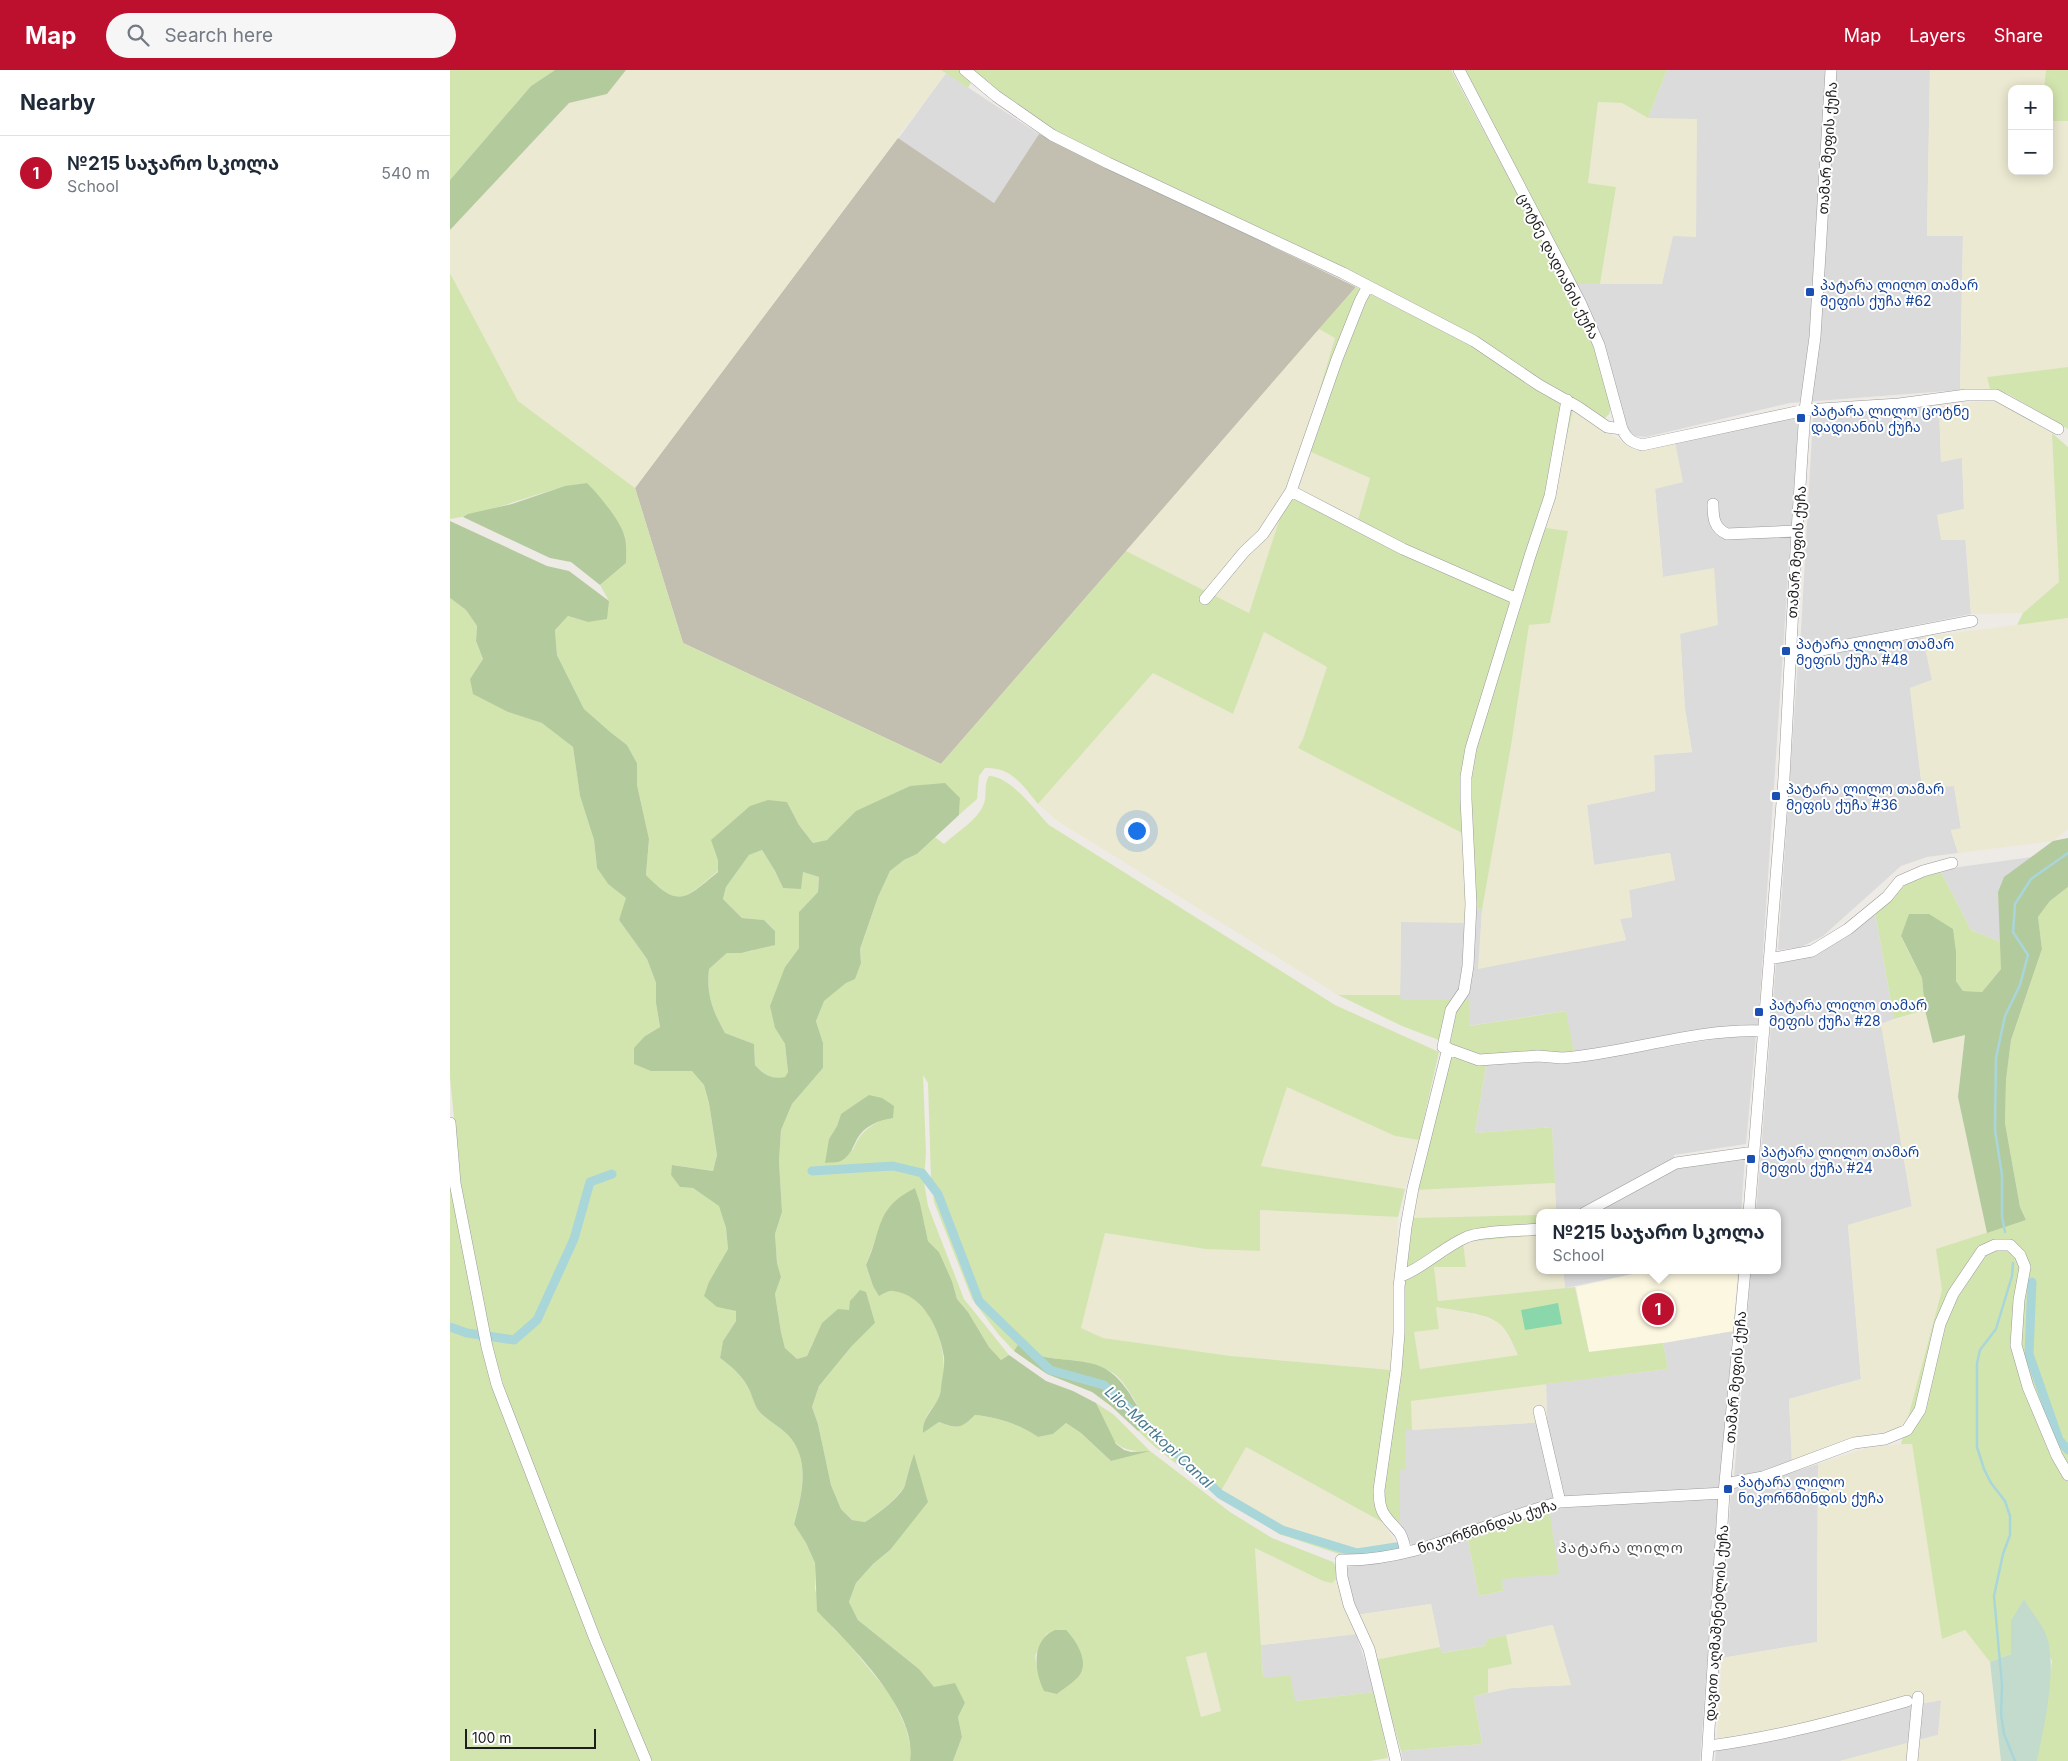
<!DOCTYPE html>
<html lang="en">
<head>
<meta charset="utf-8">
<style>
  :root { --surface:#fff; --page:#f6f6f7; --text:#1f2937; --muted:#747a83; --line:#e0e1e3; --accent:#bd102f }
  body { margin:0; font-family:Inter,"Noto Sans Georgian",sans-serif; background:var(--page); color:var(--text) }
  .controls { position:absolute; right:15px; top:15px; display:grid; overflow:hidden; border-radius:10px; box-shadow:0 2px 12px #0003 }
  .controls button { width:45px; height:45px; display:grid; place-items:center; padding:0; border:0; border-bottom:1px solid var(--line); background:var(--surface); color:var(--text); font:25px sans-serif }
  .scale { position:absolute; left:15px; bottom:12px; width:131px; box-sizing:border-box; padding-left:5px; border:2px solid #1e1e1e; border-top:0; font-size:14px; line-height:18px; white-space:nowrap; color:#1e1e1e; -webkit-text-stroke:4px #fff; paint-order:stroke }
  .you { position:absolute; left:686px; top:760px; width:18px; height:18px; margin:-12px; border:4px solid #fff; border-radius:50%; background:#1a73e8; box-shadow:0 0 0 8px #1a73e833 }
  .badge { display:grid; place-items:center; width:32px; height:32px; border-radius:50%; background:var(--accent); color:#fff; font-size:16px; font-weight:700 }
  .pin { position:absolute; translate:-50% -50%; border:2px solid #fff; box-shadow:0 1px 5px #0006 }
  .popup { position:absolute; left:1086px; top:1139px; width:245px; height:65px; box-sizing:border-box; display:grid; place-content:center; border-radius:10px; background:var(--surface); filter:drop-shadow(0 1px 4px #0005); font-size:16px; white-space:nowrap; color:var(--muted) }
  .popup b { font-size:19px; color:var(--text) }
  .popup::after { content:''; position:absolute; left:50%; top:100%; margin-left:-10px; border:10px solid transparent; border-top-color:var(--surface) }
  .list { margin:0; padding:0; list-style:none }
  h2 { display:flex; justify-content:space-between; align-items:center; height:65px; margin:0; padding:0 20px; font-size:21px }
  h2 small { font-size:16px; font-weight:400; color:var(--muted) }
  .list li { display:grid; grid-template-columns:32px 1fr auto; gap:15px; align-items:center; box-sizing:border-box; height:75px; padding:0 20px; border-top:1px solid var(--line) }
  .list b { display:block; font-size:19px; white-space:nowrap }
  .list p { margin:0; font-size:16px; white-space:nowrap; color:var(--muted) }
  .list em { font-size:16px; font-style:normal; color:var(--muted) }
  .icon { flex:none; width:28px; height:28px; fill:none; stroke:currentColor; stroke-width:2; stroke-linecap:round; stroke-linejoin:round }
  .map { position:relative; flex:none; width:1618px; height:1691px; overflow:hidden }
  header { display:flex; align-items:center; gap:30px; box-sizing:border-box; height:70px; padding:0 25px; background:var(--accent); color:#fff }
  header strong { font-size:24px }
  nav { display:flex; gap:28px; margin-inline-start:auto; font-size:18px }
  .search { width:350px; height:45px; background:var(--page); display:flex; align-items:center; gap:12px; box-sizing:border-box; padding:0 18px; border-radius:28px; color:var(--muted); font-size:19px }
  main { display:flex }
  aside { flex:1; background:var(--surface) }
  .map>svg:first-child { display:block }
</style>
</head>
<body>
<header>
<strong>Map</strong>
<div class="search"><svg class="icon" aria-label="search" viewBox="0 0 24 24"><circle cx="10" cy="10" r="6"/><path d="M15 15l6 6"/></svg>Search here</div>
<nav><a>Map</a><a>Layers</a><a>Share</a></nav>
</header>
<main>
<aside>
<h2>Nearby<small></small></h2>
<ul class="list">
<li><span class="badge">1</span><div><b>№215 საჯარო სკოლა</b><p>School</p></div><em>540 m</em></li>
</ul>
</aside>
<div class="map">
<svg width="1618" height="1691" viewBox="0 0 1618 1691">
  <rect width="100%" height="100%" fill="#eeeae5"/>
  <path fill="#dcdbdb" d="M1217,0h263l-3,166 36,-1 -3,155 -170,13 -144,34 -11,-1 -7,-7 -27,-91 -24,-54h85l-14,-166z
    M496,3l93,61 -45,69 -96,-64z
    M1489,336l2,56 21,-5 2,52 -26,6 27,19 6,80 -171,34 13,-231z
    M1343,348l5,7 -40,602 -184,25 -9,-41 -97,15 -68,-26 1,-78h64v-15l17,3 -3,58 147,-28 -6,-21 12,-2 -3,-27 46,-10 -5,-27 -76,12 -7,-60 68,-14 -1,-36 38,-3 -7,-43 -5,-75 34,-65 -51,8 -8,-88 20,-47z
    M1473,567l9,43 -22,8 12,99 32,-1 7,43 -10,2 7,22 -31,4 -26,9 -78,70 -22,11 -23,3 20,-290z
    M1582,787l-28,21 -6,15 3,49 -30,-12 -30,-58 18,-5z
    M1425,842l19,107 -13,5 31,183 -64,18 13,154 -72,20 3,63 -18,8 -40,8 17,-208h26v-57h-21l20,-249 42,-10 38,-24z
    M1306,965l-10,109 -72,11v6l-98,52h-20l-4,-86 -77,6 11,-68 49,-3 29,2 169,-28z
    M1295,1086l-4,57h-151l86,-47z
    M1113,1200h88l-86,18z
    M1283,1261l-14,159 -170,11 -137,44 -12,-16v-59h6v-40l141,-8 -1,-38 122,-15 -5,-26z
    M1368,1394l-1,178 -95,16 9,-169 29,-6z
    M1266,1427l3,3 -19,261h-297l-2,-10 81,-7 -8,-48 37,-8 60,-3 -19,-60 -64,14 -4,7 -43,7 -10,-49 -75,11 -11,-42 3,-6 119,-31 12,60 24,-5 -2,-12 48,-70z
    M906,1564l19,58 -80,9 -32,-22 -2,-34z
    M1492,1630l-4,35 -98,26h-125l2,-22z"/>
  <path fill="#fcf7e0" d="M1201,1200h87l-5,61 -70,12 -74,9 -13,-65z"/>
  <path fill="#c2bfb1" d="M589,64l317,153 -415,477 -258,-121 -48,-155 263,-350 96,65z"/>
  <path fill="#ece9d2" d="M176,0h315l5,3 -311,415 -118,-87 -67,-128v-43l119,-127 38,-9z
    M1480,0h116l-2,19h-32v82h37v-50h19v246l-81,10 3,12 -30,1 3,-154h-36z
    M1148,32l24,1 26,15 49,1 -1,118 -23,-1 -11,48h-62l16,-96 -28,-5z
    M869,259l16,9 -33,109 68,31 -12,43 -68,-34 -41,126 -123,-62z
    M1544,330l58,33 7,149 -36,31 -52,1 -5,-74h-25l-4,-25 27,-6 -2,-51 -21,4 -2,-56z
    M1123,340l62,40 12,1 28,-9 8,40 -28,7 8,88 51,-9 4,57 -38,9 5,75 7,43 -38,3 1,36 -68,14 7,60 76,-12 5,27 -46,10 3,27 -12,2 6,21 -148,29 4,-59 29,-164 18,-121 38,-94 -21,-2z
    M1618,548v211l-15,12 -95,12 -7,-23 10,-2 -7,-42 -32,2 -12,-100 22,-8 -9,-43z
    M814,562l63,35 -24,72 -4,9 165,86 2,89 -65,-1 -1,73h-62l-282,-175 -18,-16 115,-131 80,41z
    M1475,940l8,33 32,-8 -7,62 29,136 -51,16 7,41 -37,136 -16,6 -14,1 -84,29 -3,-63 72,-20 -13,-154 64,-19 -31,-182z
    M837,1017l108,49 24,4 -14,49 -144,-23z
    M1105,1113l1,30h-17v2l-128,3 6,-28z
    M810,1140l138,7 -7,153 -160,-14 -129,-18 -21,-10 24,-95 100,16 54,2z
    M1089,1165v35h24l2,18 -127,13 -4,-34h32l-3,-25z
    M986,1237l41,8 21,7 8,10 12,23 -98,14 -6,-37 25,-3z
    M1096,1314l1,38 -135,8 -2,-29z
    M1462,1373l30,195 23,-8 25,32 11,99h-161l98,-26 3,-35 -224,39 5,-81 95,-16 1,-178 52,-17z
    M795,1377l137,75 15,23h-14l-10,4 -24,1 -2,-3 -76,-25 -50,-31z
    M805,1478l68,33 14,-3 19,56 -95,11z
    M981,1534l9,43 -65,13 -19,-45z
    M1103,1555l18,60 -60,3 -23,5v-24l24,-5 -6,-29z
    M756,1582l15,60 -20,5 -15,-61z"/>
  <path fill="#d3e5af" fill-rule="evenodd" d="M0,0h105l-24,16 -81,94z
    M491,0h510l133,249 13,36 14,53 -2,6 -5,5 -137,-85 -333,-162 -80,-42 -66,-44 -12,-12 -8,14z
    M1014,0h203l-19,48 -26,-15 -24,-1 -10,81 28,4 -16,97h-23z
    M1596,0h22v51h-19v-32h-5z
    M0,203l68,128 117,87 48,155 258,121 185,-213 123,62 41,-126 68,33 12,-42 -68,-30 33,-110 -16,-9 37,-42 115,58 102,65 -27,118 22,3 -18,92 -21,2 -18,121 -29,164 -17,-3 -1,-73 -166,-86 5,-9 24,-72 -63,-35 -31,82 -80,-41 -115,131c-16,-19 -26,-37 -53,-36l-6,8 -2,23 -18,16 1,-17 -50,-12 -26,13 -57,41 -14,3 -14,-18 -12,-23 -69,58v11c-34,28 -37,39 -72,4l3,-36 -12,-54v-22l-10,-18 -17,-12 -26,-24 -27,-54 -2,-25 13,-14 20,6 21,-21 -9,-16 26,-22 -39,-80c-47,6 -90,29 -137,36z
    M1618,297v62l-60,-35 -18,-5 -3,-12z
    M1602,363l16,14v171l-51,7 6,-12 36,-31z
    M0,528l16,12 11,16 -1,15 7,18 -13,20 38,33 35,11 30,24 7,49 14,44 3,28 11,16 19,14 -8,22 28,39 9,24v20l4,24 -15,9 7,35h41l11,14 5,18 8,52 -4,16 -40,-6 -2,10 9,12 13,1 27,18 6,22 2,21 -7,13 -4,45 20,4 -1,10 -13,20 -3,17c12,9 22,17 29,31 4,6 5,15 9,21 8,10 21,16 30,25 23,25 14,59 6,88l12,20 9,20v27l18,38 16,16 43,53 14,31 6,24 -2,9h-260l-132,-332 -26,-80 -32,-170 -10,-101z
    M539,706c21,0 46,34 60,49l286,180 104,47 -20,88 -24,-4 -108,-49 -26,79 144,23 -7,28 -138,-7v41l-55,-2 -100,-16 -24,95 22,10 128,18 160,14 -18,130 9,22 -136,-75 -25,44 50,31 76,25 2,3 24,-1 10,-4h14l3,5 -41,8 -20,-4 -60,-20 -65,-41 -59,-46 -17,-16 9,-6c-5,-13 -23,-46 -34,-52 -10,-6 -25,-11 -36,-12 -26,-4 -37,0 -58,-18l-5,8 -15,-16 -27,-36 -38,-97 -3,-24 -3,-95 -5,-8 3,77 -2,30 4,24 36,93 45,56 -8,5 -12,-13 -21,-35 -11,-13 -5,-18 -13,-29 -11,-11 -8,-38 -5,-15 -39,50 -10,27 7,21c11,3 28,4 37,10 30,20 40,66 30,99 -2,8 -8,12 -12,19 -3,5 -4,13 -5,19l16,-11c18,7 22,7 36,-7 22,2 44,9 63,22l15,-3 13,-11 15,10 30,28 35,-10c-36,2 -38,-20 -50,-48l17,11 37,37 80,61 42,26 61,24 4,6v10l-5,5 -9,-2 -68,-33 8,130 27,-3 5,26 80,-9 13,66 -18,3h-417l9,-24 -4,-20 7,-14 -31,-15 -15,-19 -61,-49 -9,-18 7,-19 17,-19 17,-14 24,-95c-5,9 -5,20 -9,30 -4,11 -30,31 -40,37l-13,-2 -11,-11 -10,-24 -13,-61 -6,-17 7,-21 32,-39 24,-24 -26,-13 -35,30 -7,16 -10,3 -12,-11 -4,-16 -6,-38 6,-17 -4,-14 -2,-29 7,-22 -3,-51 2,-31 11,-26 31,-36v-25l-7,-22 7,-20 23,-18 15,-20 -1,-14 18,-52 12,-26 14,-11 13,-6 18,-17 9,7c12,-11 32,-23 39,-38 5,-10 0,-21 6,-30zM391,1044l40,6c-14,8 -22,14 -28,30l-24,-11 8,-13zM597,1563l21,51 -11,10 -20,-26 -2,-12zM756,1582l15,59 -20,6 -15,-60z
    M312,780l13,21 8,17 20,-16 16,5 -1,15 -19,20v36l-14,19 -10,61 10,16 3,28 -3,5c-14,2 -20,-1 -30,-12l-1,-21 -29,-11c-12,-22 -19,-38 -16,-64l18,-16 25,-2 23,-20 -11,-11 -22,-2 -19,-19 3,-12 23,-32z
    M1491,802l30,58 30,12v27l-19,23 -19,-1 -7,-10v-29l-55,-15 21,41 3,32 -31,9 -19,-107 35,-31z
    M1618,817v874h-31l15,-100 -28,-61 -13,22v32l-21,8 -25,-32 -23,9 -30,-195h-11l41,-154 -6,-41 90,-29 -6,-13 -15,-84 1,-43 5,-40 31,-91 -4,-32 12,-16z
    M888,925h62l1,5 68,-1v27l97,-15 8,41 -96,3 -76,-29z
    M1001,984l35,11 -11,68 77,-6 3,56 -138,7z
    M0,1108l28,147 165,436h-193z
    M1089,1145v20l-76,7 3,25h-32l4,34 137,-14 14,65 74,-9 5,26 -257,32 1,29h-6v40h-6v59l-17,-22 18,-221 10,-68zM986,1237c15,3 49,6 61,15 10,6 16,23 21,33l-98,14 -6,-37 25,-3z
    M1099,1439l10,65 -57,5 1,12 -24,5 -12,-60z
    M1056,1565l6,29 -24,5v24l-14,3 8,48 -81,7 -26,-91 65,-13 2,6 42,-7 4,-7z"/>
  <path fill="#b3ca9d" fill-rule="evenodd" d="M105,0h71l-19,24 -38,9 -119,127v-50l81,-94z
    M137,413c11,11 33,37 37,52 3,8 2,19 2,28l-26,22 -29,-23 -21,-4 -87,-41 5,-3 44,-10 53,-18z
    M0,451l97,45 22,5 40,30 -2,18 -19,3 -20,-6 -13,14 2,25 27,54 26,23 17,13 10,18v22l12,54 -3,36c33,34 39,24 72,-3v-12l-7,-20 39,-34 18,-6 19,2 12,23 14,18 14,-3 29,-29 54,-25 35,-3 15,15 -1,17 -42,39 -13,6 -14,11 -12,26 -18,52 1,14 -6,16 -9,4 -22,18 -8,20 7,22v25l-31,36 -11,26 -2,31 3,51 -7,22 2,29 4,14 -6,17 6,38 4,16 12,11 10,-3 15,-33 16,-14 11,1 1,-9 10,-11 6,2 9,31 -24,24 -32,39 -7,21 6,17 13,61 10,24 11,11 13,2c10,-6 37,-26 40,-37 3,-11 5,-21 9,-31l14,48 -38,48 -17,14 -17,19 -7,19 9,18 61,49 15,18 21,-4 10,20 -7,14 4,20 -9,24h-43c9,-50 -61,-117 -93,-150l-2,-48 -9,-20 -12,-19c8,-30 17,-64 -6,-89 -9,-9 -22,-15 -30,-25 -4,-6 -6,-15 -9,-21 -7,-14 -17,-22 -29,-31l3,-17 13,-20v-10l-19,-4 -13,-11 5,-14 19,-33 -2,-21 -7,-22 -26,-18 -13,-1 -9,-12 1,-10 41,6 4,-16 -8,-52 -5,-18 -12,-14h-41l-17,-7v-16l11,-12 15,-9 -4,-24v-20l-9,-24 -28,-39 7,-22 -18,-14 -11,-16 -3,-28 -14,-44 -7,-49 -31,-24 -34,-11 -35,-18 -3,-15 13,-20 -7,-18 1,-15 -11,-16 -16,-12zM312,780l13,21 8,17 18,1 2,-17 16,5 -1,15 -19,20v36l-14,19 -15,39 5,22 10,16 3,28 -3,5c-14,2 -20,-1 -30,-12l-1,-21 -29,-11c-12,-22 -19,-38 -16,-64l18,-16h14l34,-8v-14l-11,-11 -22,-2 -19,-19 3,-12 23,-32z
    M1618,768v49l-18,14 -12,16 4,32 -31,91 -5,40 -1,43 15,84 6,13 -39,13 -29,-136 7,-62 -32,8 -8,-33 -3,-32 -21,-42 8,-22h20l24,15 3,23v29l7,10 19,1 19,-23 -3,-77 6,-15 49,-36z
    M419,1025l13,3 12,8 -1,12c-14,2 -29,8 -36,21 -4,8 -7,17 -16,22 -4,2 -11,1 -16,2l4,-24 8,-13 4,-12z
    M465,1118l5,15 8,38 11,11 13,29 5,18 11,13 21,35 12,13 8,-5 37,26 27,10 23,12 20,41 8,6 7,2 19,-1 -39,10 -30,-28 -15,-10 -13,11 -15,3c-19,-13 -41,-20 -63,-22 -14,14 -17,14 -36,7l-16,11c-1,-19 17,-27 18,-45 1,-10 4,-21 3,-31 -4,-26 -20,-63 -51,-66 -4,-1 -10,3 -14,5l-6,-10 -7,-21c17,-36 8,-56 49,-77z
    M569,1273c21,18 32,14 58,18 27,3 38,11 53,33 6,11 13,19 17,31l-9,6 -27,-25 -19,-14 -45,-18 -33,-23z
    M605,1560h11c10,10 24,32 13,46 -6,7 -16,13 -22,18l-13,-3c-10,-20 -13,-51 11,-61z"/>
  <path fill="#c3dbcc" d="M1574,1529c6,11 15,21 21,33 14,30 -1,96 -8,129h-36l-11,-99 21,-8v-33z"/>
  <path fill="#89d7ab" d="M1108,1233l4,21 -37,6 -4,-20z"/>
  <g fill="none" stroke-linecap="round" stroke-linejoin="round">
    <path stroke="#a9d6d9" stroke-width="2.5" d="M1555,1162l-3,-15v-42l-7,-45 1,-72 9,-42 15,-31 8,-30 -15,-23 2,-28 16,-25 37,-26
      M1563,1193l-1,13 -16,53 -16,21 -3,13v84l7,22 7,14 14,18 5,15v19l-7,19 -9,42 8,89 -1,29 3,20 11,27"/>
    <path stroke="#a9d6d9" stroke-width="9" d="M362,1101l81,-5 29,7 16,21 41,107 71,69 54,15 116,109 62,36 75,23 39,-6
      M1582,1212l-3,72 30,86 9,10
      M0,1257l17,6 47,7 23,-20 37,-81 16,-57 22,-8"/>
    <defs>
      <path id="minor" d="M515,0l31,26 56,39 56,28 235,110 131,68 65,44 39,22 29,20 15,2
        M1009,0l121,232 19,43 23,84c5,10 9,13 20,16l163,-35 94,-6 67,-9h30l62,34
        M1117,330l-17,96 -20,60 -59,192 -5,29v22l5,105 -3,62 -4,25 -13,19 -8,37 36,13 59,-4 24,2c67,-5 133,-30 201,-27
        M841,421l112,58 114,50
        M1263,434c0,14 1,24 14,30l70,-3
        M755,529l39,-47 19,-18 28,-43 46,-132 23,-58 8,-15
        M1340,586l182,-35
        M1319,889l43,-8 36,-22 39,-32 13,-16 23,-10 29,-8
        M0,1053l5,60 32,164 10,38 98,254 51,122
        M1134,1143l92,-50 78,-11
        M1299,1143l35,-435 13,-247 8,-121 10,-73 16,-267
        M951,1206c24,-9 42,-29 66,-39 12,-6 56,-6 72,-8
        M1089,1341l21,91
        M1275,1414l38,-7 91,-34 31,-4 22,-9 13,-20 20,-86 13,-30 29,-43 13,-6h15l10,10 5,12 -6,33 -3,45 12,42 29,69 11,19
        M956,1482c-2,-7 -3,-15 -7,-20 -14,-16 -20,-18 -20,-42l17,-119 3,-38v-46l7,-60 7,-39 35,-140
        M1259,1676c67,-9 132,-26 198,-45
        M946,1691l-27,-112 -20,-44 -7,-28 -1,-17c76,2 146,-39 219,-58l164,-9
        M1257,1691l17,-268 21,-223
        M1462,1691l6,-64"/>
    </defs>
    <use href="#minor" stroke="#9b9b9b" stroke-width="12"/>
    <use href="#minor" stroke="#fff" stroke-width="11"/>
  </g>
  <g fill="#1a4fb4" stroke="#fff" stroke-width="2">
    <rect x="1355" y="217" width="10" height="10" rx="2.5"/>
    <rect x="1346" y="343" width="10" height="10" rx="2.5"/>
    <rect x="1331" y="576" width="10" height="10" rx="2.5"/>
    <rect x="1321" y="721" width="10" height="10" rx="2.5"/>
    <rect x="1304" y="937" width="10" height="10" rx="2.5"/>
    <rect x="1296" y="1084" width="10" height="10" rx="2.5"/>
    <rect x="1273" y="1414" width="10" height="10" rx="2.5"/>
  </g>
  <g text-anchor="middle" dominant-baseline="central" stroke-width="4" stroke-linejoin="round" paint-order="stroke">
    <g font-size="14" fill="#1e1e1e" stroke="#fff">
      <text transform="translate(1377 78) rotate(-86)">თამარ მეფის ქუჩა</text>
      <text transform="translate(1109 196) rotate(63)">ცოტნე დადიანის ქუჩა</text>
      <text transform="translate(1346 482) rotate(-86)">თამარ მეფის ქუჩა</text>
      <text transform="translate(1285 1307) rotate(-85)">თამარ მეფის ქუჩა</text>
      <text transform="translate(1037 1456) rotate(-18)">ნიკორწმინდას ქუჩა</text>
      <text transform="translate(1266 1553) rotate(-86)">დავით აღმაშენებლის ქუჩა</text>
    </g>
    <g font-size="14" fill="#164399" stroke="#fff" text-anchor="start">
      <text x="1370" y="214">პატარა ლილო თამარ<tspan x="1370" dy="16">მეფის ქუჩა #62</tspan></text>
      <text x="1361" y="340">პატარა ლილო ცოტნე<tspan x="1361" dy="16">დადიანის ქუჩა</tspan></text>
      <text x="1346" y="573">პატარა ლილო თამარ<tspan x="1346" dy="16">მეფის ქუჩა #48</tspan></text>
      <text x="1336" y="718">პატარა ლილო თამარ<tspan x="1336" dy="16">მეფის ქუჩა #36</tspan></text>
      <text x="1319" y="934">პატარა ლილო თამარ<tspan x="1319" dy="16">მეფის ქუჩა #28</tspan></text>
      <text x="1311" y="1081">პატარა ლილო თამარ<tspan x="1311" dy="16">მეფის ქუჩა #24</tspan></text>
      <text x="1288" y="1411">პატარა ლილო<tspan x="1288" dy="16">ნიკორწმინდის ქუჩა</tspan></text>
    </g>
    <g font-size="15" font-style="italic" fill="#487990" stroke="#fff">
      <text transform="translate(709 1367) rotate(43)">Lilo-Martkopi Canal</text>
    </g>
    <g font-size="15" letter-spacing="1" fill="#515151" stroke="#fff">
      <text x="1171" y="1477">პატარა ლილო</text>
    </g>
  </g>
</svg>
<div class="controls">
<button>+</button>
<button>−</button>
</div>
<div class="scale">100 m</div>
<div class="you"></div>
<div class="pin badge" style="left:1208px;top:1239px">1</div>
<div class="popup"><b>№215 საჯარო სკოლა</b>School</div>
</div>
</main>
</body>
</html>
